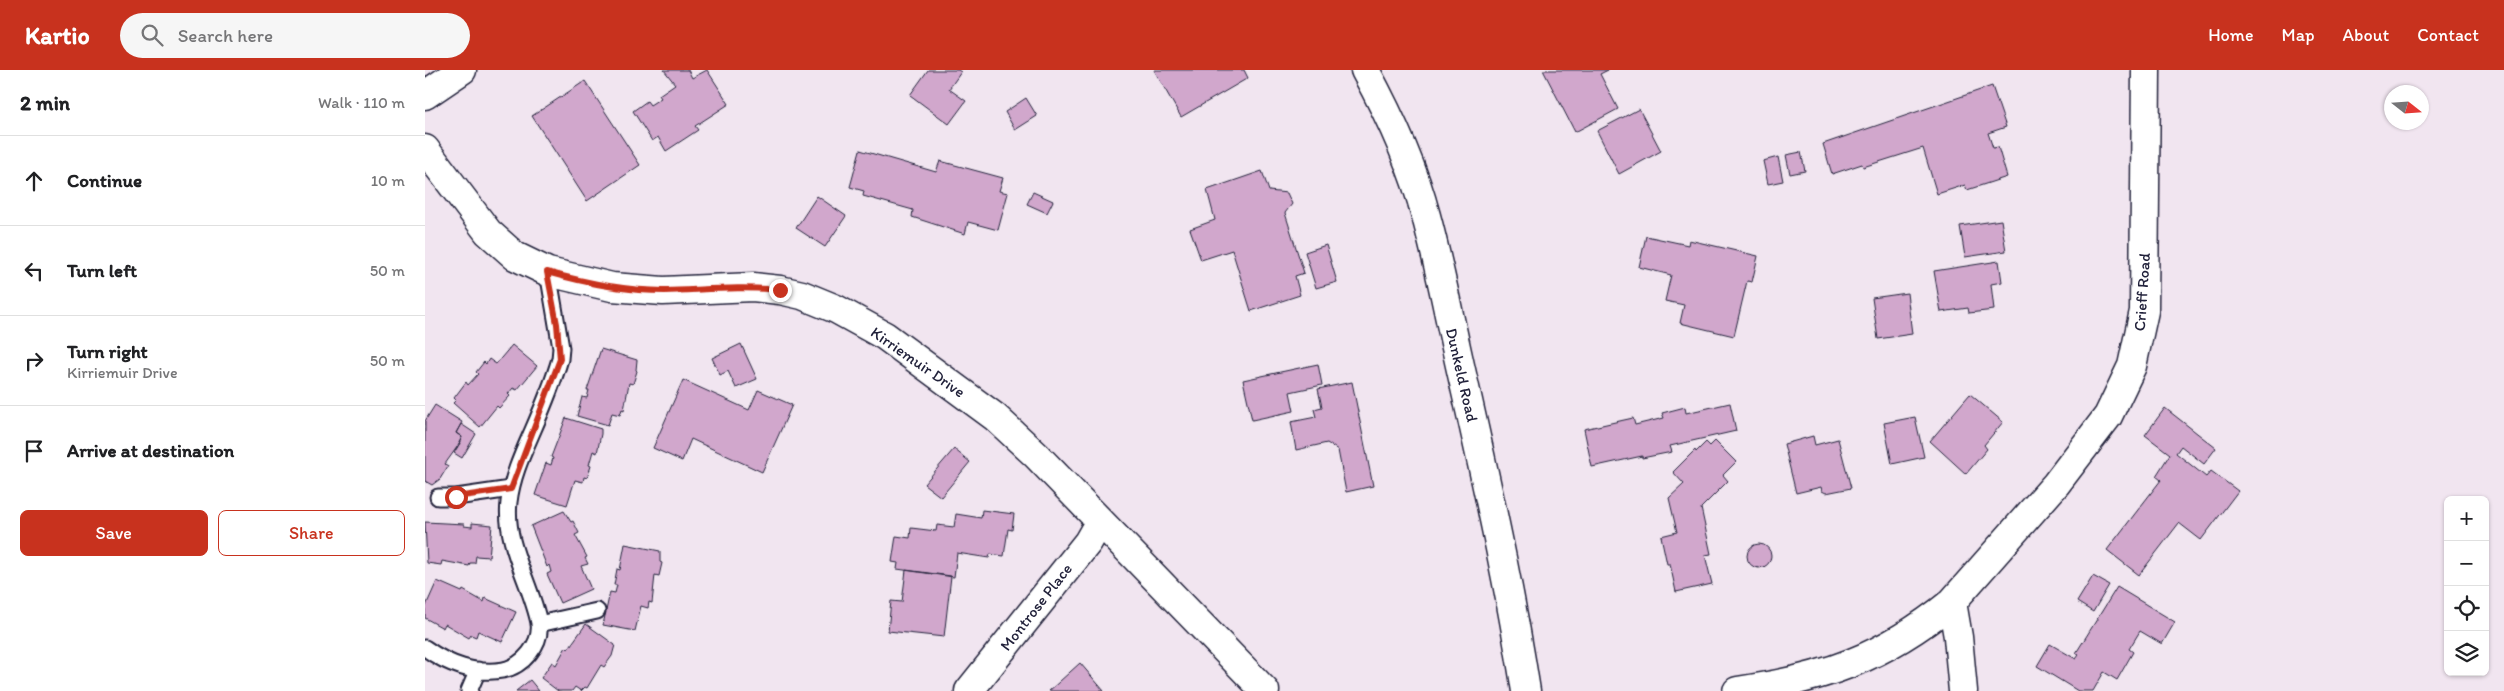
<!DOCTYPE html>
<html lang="en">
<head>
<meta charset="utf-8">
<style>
  :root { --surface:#fff; --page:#f6f6f6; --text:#202124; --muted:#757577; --line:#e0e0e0; --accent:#c8321e }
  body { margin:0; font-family:Itim,sans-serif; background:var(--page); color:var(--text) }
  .controls { position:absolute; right:15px; bottom:15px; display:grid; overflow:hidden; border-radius:8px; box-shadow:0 1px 4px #0004 }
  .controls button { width:45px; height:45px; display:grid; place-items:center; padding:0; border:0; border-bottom:1px solid var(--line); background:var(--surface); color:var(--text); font:25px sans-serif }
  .compass { position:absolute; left:1959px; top:15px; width:45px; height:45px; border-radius:50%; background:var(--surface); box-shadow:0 1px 4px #0004; rotate:107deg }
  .stop { position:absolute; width:15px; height:15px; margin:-11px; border:4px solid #c8321e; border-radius:50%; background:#fff }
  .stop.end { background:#c8321e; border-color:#fff; box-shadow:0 1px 5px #0008 }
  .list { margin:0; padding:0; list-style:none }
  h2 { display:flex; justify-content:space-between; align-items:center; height:65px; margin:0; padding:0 20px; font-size:21px }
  h2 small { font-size:16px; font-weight:400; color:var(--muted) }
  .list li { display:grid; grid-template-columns:32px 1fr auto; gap:15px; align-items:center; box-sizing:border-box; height:90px; padding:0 20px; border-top:1px solid var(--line) }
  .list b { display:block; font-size:19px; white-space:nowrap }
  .list p { margin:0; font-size:16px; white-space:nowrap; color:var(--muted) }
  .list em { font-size:16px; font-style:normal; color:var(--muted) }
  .actions { display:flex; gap:10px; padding:15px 20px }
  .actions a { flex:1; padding:11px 0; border:1px solid var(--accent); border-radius:8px; text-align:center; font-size:18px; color:var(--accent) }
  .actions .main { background:var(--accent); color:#fff }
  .icon { flex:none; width:28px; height:28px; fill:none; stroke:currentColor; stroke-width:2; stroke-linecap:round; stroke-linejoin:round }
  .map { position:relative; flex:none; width:2079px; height:621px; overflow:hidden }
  header { display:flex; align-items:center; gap:30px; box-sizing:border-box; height:70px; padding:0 25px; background:var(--accent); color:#fff }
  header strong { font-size:24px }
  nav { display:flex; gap:28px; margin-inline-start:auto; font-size:18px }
  .search { width:350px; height:45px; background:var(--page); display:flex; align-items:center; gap:12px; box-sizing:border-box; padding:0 18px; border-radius:28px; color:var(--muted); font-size:19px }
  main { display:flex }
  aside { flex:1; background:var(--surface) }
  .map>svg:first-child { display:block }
</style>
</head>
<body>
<header>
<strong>Kartio</strong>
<div class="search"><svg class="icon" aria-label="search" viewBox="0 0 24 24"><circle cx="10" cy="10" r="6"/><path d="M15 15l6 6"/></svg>Search here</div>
<nav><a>Home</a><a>Map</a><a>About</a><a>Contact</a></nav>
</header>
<main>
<aside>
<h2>2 min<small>Walk · 110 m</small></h2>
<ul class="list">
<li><svg class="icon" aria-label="ahead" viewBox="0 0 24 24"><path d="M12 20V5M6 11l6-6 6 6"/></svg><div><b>Continue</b></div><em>10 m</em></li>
<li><svg class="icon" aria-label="left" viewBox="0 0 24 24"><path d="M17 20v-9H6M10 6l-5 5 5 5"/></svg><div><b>Turn left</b></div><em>50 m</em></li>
<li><svg class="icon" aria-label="right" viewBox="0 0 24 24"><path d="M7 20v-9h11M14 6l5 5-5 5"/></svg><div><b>Turn right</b><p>Kirriemuir Drive</p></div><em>50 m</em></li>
<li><svg class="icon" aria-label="arrive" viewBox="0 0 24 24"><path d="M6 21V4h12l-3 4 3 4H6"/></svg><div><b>Arrive at destination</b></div></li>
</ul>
<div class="actions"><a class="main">Save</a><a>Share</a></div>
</aside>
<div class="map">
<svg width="2079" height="621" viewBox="0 0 2079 621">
  <rect width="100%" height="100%" fill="#f1e5f0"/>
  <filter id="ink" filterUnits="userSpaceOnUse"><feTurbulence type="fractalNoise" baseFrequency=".02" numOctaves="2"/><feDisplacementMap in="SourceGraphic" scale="10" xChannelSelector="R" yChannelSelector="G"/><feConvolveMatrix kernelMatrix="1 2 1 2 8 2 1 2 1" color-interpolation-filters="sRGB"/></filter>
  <g filter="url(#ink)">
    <path fill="#d1a7cc" stroke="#22223b" d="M239,0h24l4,8 15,-8 22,34 -34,22 3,4 -32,21 -8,-14 -6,4 -19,-30 14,-10 3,4 11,-7 -2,-3 16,-11z
      M503,0h30l3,2 -12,17 17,12 -17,23 -39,-29z
      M729,0h90l4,8 -67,39z
      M1118,0h65l-8,4 18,35 -43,23z
      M160,11l55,84 -53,36 -55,-85z
      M1567,16l14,41 -18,6 5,15 5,-1 9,30 -40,13 -2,-5 -28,9 -14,-46 -60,19 -1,-3 -30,10 -9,-30z
      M601,28l11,18 -22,14 -10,-18z
      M1214,39l22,42 -42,23 -22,-43z
      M435,80l76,22 4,-11 63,17 -4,13 9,2 -10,37 -30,-8 -3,12 -53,-17 1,-7 -50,-14 1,-5 -14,-4z
      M1376,82l4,19 -15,3 -4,-19z
      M1353,87l5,24 -15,3 -5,-23z
      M837,101l7,20 18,2 5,11 -7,9 19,60 -9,3 5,19 -49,16 -19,-61 -31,10 -11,-31 25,-9 -8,-30z
      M608,122l20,9 -6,12 -20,-9z
      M392,126l29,20 -21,31 -29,-19z
      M1576,150l5,31 -41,6 -5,-31z
      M1221,166l42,9 1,-5 69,16 -6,26 -5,-1 -13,55 -54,-13 4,-18 -19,-4 6,-26 -32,-8z
      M901,175l11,37 -21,6 -11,-36z
      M1574,191l3,21 -11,2 3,26 -25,3 -1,-5 -27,4 -7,-41z
      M1482,223l5,41 -34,5 -6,-41z
      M316,274l16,35 -21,9 -8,-17 -8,4 -8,-17z
      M87,275l25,21 -20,24 -4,-2 -5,6 2,2 -11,12 -2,-2 -17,21 -27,-24 3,-3 -2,-2 12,-16 2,3 10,-11 -2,-2 8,-10 2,2 3,-5 7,5z
      M176,279l36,11 -1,10 1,1 -4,13 -4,-1 -5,27 -2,-1 -2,6 -8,-2 -4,12 -31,-9 5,-19 5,1 2,-8h-2z
      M893,294l4,21 -32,7 4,19 -42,9 -9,-40z
      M258,310l66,30 9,-20 34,15 -30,67 -71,-33 -9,22 -29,-13z
      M927,312l21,104 -27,6 -8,-42 -11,-7 -31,7 -5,-28 25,-5 -2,-8 8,-2 -4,-18z
      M1545,324l33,28 -19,23 3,4 -21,25 -36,-33z
      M1305,333l6,28 -66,15 2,6 -30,6v-2l-50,11 -8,-38 49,-11 2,7 29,-7 -2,-5 23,-6 1,6z
      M10,335l27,17 -6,11 6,4 -3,6h1l-15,21 3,2 -8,13 -8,6 -7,-4v-60z
      M1740,338l51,40 -12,16 -23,-18 -5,7 30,24 5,-6 27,20 -37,49 -22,-17 -40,52 -32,-25 54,-70 -5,-4 14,-22 -25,-19z
      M1490,347l9,40 -32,7 -8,-41z
      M141,348l35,11v5l-4,19 -4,-2 -4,14 2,1 -4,12 -3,-1 -1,5 -8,-2 -8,25 -32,-10 11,-32 5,2 2,-7 -2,-1z
      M36,354l15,10 -14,24 -8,-5 6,-10h-1l3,-6 -6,-4z
      M1388,366l2,9 23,-6 13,49 -25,5 -4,-2 -1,-4 -25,6 -12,-49z
      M1290,371l21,21 -13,13 5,6 -27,27 10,46 -6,1 7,29 -36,8 -6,-28h-3l-6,-28 16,-4 -8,-34 15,-14 -11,-12 22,-22 1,2 10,-10 4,4z
      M529,379l16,13 -29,35 -17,-13z
      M557,440l32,4 -2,16 -4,-1 -4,27 -14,-2 -1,4 -32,-5 -3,24 -57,-8 1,-6 -6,-1 4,-26 14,2 1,-10 25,3 1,-6 17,2 2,-13 25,4z
      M139,441l7,11 2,-1 6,12 -4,2 12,22 -2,1 3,6 -7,2 10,23 -31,14 -13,-29 4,-2 -2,-7 -2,2 -16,-41z
      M0,452l39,2v2l8,1v-4l20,2 -3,32 -13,-1 -1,7h-5l-1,3 -27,-5 -1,4 -14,-2z
      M1322 486a12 12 0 1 1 24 0a12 12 0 1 1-24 0Z
      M200,474l35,7v11l2,1 -3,13 -4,-1 -3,28 -3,-1 -1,6 -7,-2 -6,25 -32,-6 7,-33 5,1 2,-8h-3l3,-16 3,1z
      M481,500l45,6 -7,61 -56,-6 3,-30 11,1z
      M1668,506l16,9 -16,27 -16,-10z
      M12,511l25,11 1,-2 21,12 1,-4 31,14 -14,30 -24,-11 -2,6 -5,-2 -2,3 -24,-14 -2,4 -18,-10v-10z
      M1692,517l58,35 -13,22 -22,-13 -11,18 4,3 -16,28 -13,-8 -11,19h-15l-41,-25 13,-22 26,15 3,-4 -3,-2z
      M161,554l29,21 -3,11 -8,11 -3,-2 -14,23 -2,-1 -4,4 -6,-4 -3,4h-14l-17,-13 11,-16 4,3 10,-18 2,2z
      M655,593l24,28h-55z
      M105,610l9,11h-23z"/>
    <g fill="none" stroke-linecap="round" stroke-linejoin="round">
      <defs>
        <path id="lane" d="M13,427h18l55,-8
          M114,554l58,-13
          M0,578c22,16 51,27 78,22 20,-4 39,-26 36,-47 -8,-40 -35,-79 -30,-121 3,-26 14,-49 24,-72 10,-23 20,-47 27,-71l1,-11 -13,-76
          M44,621l9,-21"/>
        <path id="street" d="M0,25l37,-25
          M0,79l63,83 27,24 33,16 64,15 51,4 90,-4 27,3 22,5 34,14 49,27 110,81 41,38 229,236
          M1527,532l104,-118 52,-68 24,-50 12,-55 2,-241
          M544,621l119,-149 12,-21
          M1312,621c87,-12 146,-33 215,-89l6,35 5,54"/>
        <path id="secondary" d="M940,0c25,46 48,96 61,146 15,55 25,112 38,167 23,102 46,205 62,308"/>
      </defs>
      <use href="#lane" stroke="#22223b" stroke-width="19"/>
      <use href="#street" stroke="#22223b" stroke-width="31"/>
      <use href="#secondary" stroke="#22223b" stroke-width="31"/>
      <use href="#lane" stroke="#fff" stroke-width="15"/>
      <use href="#street" stroke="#fff" stroke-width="28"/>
      <use href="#secondary" stroke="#fff" stroke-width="28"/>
    </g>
  </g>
  <g fill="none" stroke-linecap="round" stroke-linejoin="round" filter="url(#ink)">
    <path stroke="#c8321e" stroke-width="6" d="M31,427l55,-8 49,-130 -3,-35 -10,-52c39,11 78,19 118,19 38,-1 76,-5 115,-1"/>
  </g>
  <g text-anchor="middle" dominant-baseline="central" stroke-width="4.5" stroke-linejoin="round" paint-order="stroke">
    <g font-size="16" fill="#22223b" stroke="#fff">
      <text transform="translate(1717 222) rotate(-86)">Crieff Road</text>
      <text transform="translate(493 292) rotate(35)">Kirriemuir Drive</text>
      <text transform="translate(1037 305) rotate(77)">Dunkeld Road</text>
      <text transform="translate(611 537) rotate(-52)">Montrose Place</text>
    </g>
  </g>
</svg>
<div class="controls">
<button>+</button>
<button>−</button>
<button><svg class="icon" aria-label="locate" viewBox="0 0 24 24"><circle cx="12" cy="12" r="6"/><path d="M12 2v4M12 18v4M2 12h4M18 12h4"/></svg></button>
<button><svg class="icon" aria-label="layers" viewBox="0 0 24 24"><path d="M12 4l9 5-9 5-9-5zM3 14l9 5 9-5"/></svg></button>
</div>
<svg class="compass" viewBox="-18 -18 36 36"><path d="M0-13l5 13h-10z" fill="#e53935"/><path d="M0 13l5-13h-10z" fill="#757577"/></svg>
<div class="stop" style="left:31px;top:427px"></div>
<div class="stop end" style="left:355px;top:220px"></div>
</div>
</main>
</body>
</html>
